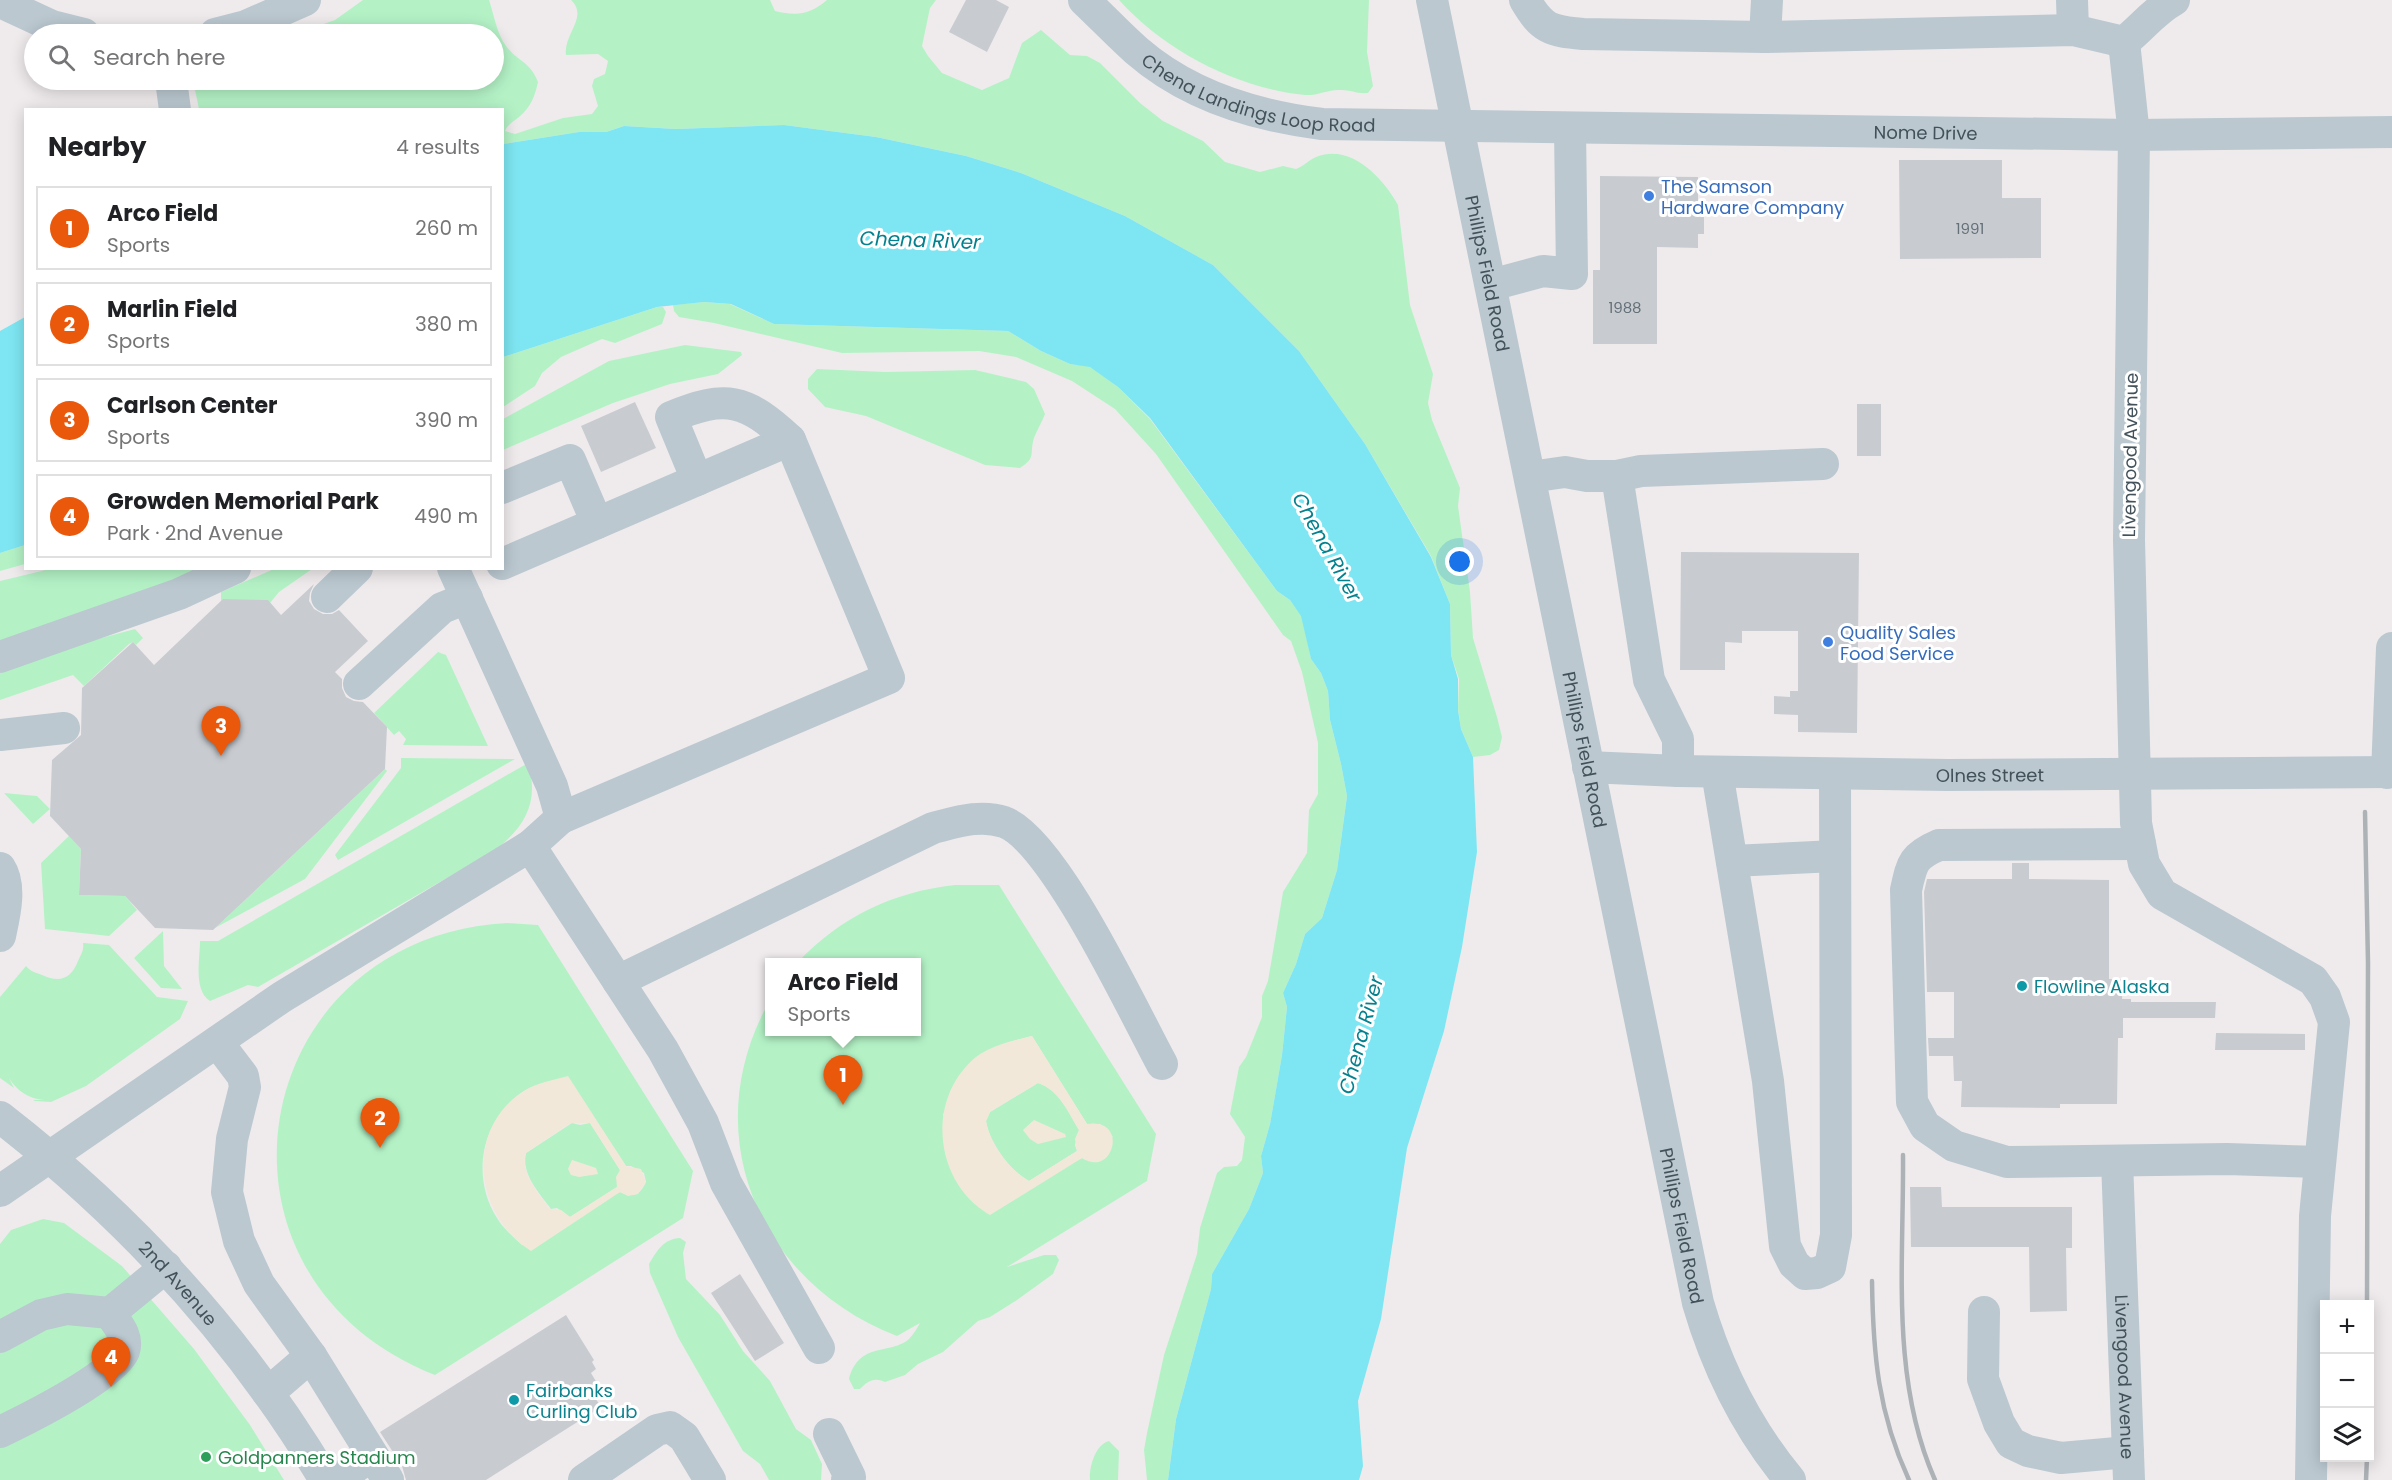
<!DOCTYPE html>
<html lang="en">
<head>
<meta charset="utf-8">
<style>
  :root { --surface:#fff; --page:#f6f6f6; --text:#202124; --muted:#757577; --line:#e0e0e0; --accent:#ea580c }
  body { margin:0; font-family:Poppins,sans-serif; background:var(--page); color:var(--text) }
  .controls { position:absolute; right:18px; bottom:18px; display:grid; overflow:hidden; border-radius:0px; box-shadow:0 3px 15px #0003 }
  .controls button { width:54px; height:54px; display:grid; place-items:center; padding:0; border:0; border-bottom:2px solid var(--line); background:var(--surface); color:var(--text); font:30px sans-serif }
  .you { position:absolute; left:1460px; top:562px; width:21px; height:21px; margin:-15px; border:4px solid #fff; border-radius:50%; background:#1a73e8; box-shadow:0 0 0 9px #1a73e833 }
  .badge { display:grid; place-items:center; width:39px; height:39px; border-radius:50%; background:var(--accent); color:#fff; font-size:20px; font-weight:700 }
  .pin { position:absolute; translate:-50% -50px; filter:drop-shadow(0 2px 3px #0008) }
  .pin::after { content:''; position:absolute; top:32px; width:21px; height:18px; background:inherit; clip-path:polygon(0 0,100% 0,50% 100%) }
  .popup { position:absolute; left:765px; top:958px; width:156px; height:78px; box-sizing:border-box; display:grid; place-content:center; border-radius:0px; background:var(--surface); filter:drop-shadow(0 2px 4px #0005); font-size:20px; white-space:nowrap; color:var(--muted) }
  .popup b { font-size:22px; color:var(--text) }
  .popup::after { content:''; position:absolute; left:50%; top:100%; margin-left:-12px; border:12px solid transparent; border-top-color:var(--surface) }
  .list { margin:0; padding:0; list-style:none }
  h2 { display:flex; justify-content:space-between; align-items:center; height:78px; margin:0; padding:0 24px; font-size:26px }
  h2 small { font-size:20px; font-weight:400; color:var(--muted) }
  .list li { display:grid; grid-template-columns:39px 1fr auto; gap:18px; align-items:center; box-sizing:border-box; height:84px; margin:0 12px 12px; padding:0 12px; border:2px solid var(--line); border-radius:0px }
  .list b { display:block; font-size:22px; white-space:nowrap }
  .list p { margin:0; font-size:20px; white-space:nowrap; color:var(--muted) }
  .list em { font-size:20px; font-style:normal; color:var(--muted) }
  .icon { flex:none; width:33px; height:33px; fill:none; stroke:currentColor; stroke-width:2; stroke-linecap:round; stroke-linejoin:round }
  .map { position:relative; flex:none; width:2392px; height:1480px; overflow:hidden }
  .search { position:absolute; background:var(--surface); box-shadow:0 3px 15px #0003; left:24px; top:24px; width:480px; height:66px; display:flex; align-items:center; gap:15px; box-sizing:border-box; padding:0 21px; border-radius:33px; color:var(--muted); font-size:22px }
  .panel { position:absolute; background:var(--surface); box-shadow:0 3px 15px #0003; left:24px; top:108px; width:480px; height:462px; border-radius:0px }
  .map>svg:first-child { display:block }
</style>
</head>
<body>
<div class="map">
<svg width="2392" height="1480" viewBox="0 0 2392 1480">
  <rect width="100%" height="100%" fill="#efebec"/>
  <path fill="#b4f2c6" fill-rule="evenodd" d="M363,0h126c5,15 8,34 17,46 12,16 24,15 32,36 -3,14 -7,25 -19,35 -6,5 -11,7 -14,14l10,3 48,-16 29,-4 6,-8 -6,-20 2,-7 11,-5 3,-13 -10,-7 -32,1c-3,-21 23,-38 5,-55h199l5,11c22,5 34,4 52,-11h109l-6,8 -8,38 6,10 14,17 40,17 27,-12 13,-35 19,-13 29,25 17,1 13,7 40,40 23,18 40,20 22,21 35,10 23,-6 13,3c8,-3 13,-9 20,-12 35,-14 67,21 82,48l12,100 23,69 -5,29 4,17 28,68 -2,18 12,86 3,46 24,79 5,20 -3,13 -9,5 -17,2 -12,-28 -3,-20 1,-30 -8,-24 -1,-51 -19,-48 -66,-112 -66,-93 -86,-86 -88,-49 -104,-43 -55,-17 -90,-19 -92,-12 -108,4 -52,-3 -18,6h-27l-76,12 -1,-34 -303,-1 -6,-29h301v-46h-199l40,-14z
    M1119,0h250l-2,52 6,34 -5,7c-11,1 -17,-3 -27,-3 -12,-1 -24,6 -36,5 -69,-7 -140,-44 -186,-95z
    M704,302l26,2 44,20 234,7 33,20 29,13 20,2 28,21 32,32 127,172 13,9 12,16 9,43 10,14 7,18 2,29 11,44 6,32 -10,74 -15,48 -17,16 -9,30 -13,29 4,14 -5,48 -12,69 -9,32 2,17 -14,36 -37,65 -1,15 -35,130 -8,61h-21l-3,-30 3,-17 17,-78 33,-101 3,-26 17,-55 7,-6 13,-1 5,-6 3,-23 -15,-23 9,-47 7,-10 16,-40v-21l6,-15 15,-89 24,-39 2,-43 9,-16v-51l-16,-71 -11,-31 -8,-6 -127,-181 -41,-45 -43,-28 -56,-24 -37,-6 -137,2 -128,-30 -35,-6 -5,-6 -1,-6z
    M657,307h6l3,5 -4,12 -47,19 -13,-4 -41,18 -19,16 -7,13 -32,21v-50z
    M685,345l56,7 1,3 -24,19 -48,10 -57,19 -110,47v-31l106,-58z
    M817,369l69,3 89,-2 51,12 8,7 11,25c-3,8 -8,16 -11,24 -5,16 3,19 -14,30l-35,-3 -119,-49 -41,-9 -17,-18v-10z
    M25,545v19l-25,7v-18z
    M50,569h159l-209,81v-69z
    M274,569h38l-33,23 -9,11 -49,-2v-9z
    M135,629l8,9 -7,7 -3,-3 -4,2 -45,42 -11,-11 -73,25v-35z
    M438,652l8,3 42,91 -85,-1 3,-6 -7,-8 -5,4 -20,-22z
    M401,758l114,1 -177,101 -3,-5 66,-87z
    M528,763c11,37 -1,61 -31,86l-239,138 -10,-2 -38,16c-17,-11 -10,-42 -10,-60h18z
    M385,769l2,2 -82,108 -90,49z
    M4,793l33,3 13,13 -17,15z
    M69,836l12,13 -2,46 46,1 12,14 -28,26 -64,-7 -4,-66z
    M955,885h44l157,249 -9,47 -140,86 37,-12h12l3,5 -6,14 -36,26 -27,17 -12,4 -35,31 -25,12 -13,11 -20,7c-11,-5 -17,-1 -25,7h-6l-5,-10c10,-38 42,-24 60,-40 5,-5 8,-11 11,-16l-23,13c-138,-53 -202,-202 -128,-334l1,30h146v-70h-118c43,-45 94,-70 157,-77zM1032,1036l55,88h13l13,13 -27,23 -4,-2 -103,50 -36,-93 14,-34 52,-39z
    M507,923l31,2 155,246 -10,47 -248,157c-247,-97 -191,-437 72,-452zM567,1077l59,89h5l13,7 2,9c-6,13 -13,16 -26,10l-98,53c-9,-8 -19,-17 -25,-27 -27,-42 -15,-100 27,-127 13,-8 29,-10 43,-14z
    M163,931l1,35 18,23 -21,-1 -27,-30z
    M83,943l26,2 48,52 31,4 -8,18 -94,67 -35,16 -16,-1 -2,-1h11c-15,-1 -27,-9 -35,-22l5,10 -14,-10v-81l26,-31c5,6 9,6 16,9 18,8 29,4 36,-14 3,-7 6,-10 5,-18z
    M1038,1083c22,7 30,29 41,47l-4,15 2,6 -48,30c-19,-10 -40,-39 -43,-60l4,-9z
    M572,1123l8,2 10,-2 30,47 -3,17 -47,30 -13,-9 -6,1c-12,-16 -30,-35 -25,-56z
    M43,1219l21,4 58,43 72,83 56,76 34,55h-284v-236l11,-14z
    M680,1238l6,4 -3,11 3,26 34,36 23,36 27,30 26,48 15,11 11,24 -1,16h-52l-9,-16 -17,-13 -65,-114 -28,-64 -1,-9c8,-13 14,-25 31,-26z
    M1109,1441l10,10 -1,29h-28c-1,-13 5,-35 19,-39z"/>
  <path fill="#f2e8da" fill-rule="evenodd" d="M1032,1036l55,88c42,-7 27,55 -5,34l-92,57c-56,-32 -65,-116 -14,-158 16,-12 37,-16 56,-21zM1038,1083c21,7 30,29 41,47l-4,9 2,12 -48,30c-19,-10 -40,-39 -43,-60l4,-9z
    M568,1076l58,90 15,3 5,13 -8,12 -10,2 -8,-4 -89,59c-57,-36 -67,-121 -7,-160 13,-8 29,-11 44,-15zM571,1123h19l30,47 -4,7 1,10 -47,30 -9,-7 -11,-1c-11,-16 -30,-35 -24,-56z
    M1034,1120l31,14 1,3 -28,7 -8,-5 -7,-9z
    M572,1160l24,8 2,6 -19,3 -8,-2 -3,-6z"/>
  <path fill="#7ee6f2" d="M784,125l92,12 90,19 55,17 104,43 88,49 86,86 66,93 66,113 19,47 1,51 7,24v31l3,19 12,28 4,95 -15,95 -18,84 -37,117 -26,171 -23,82 5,65 -4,14h-191l8,-61 35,-130 1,-15 37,-65 14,-36 -2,-17 9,-32 12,-69 5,-48 -4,-14 13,-29 9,-30 17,-16 15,-48 10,-74 -6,-32 -11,-44 -2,-29 -7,-18 -10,-14 -10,-43 -11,-16 -13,-9 -127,-173 -32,-31 -28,-20 -20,-3 -29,-13 -33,-20 -234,-7 -43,-20 -27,-2 -47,5 -154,50v-213l76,-12h27l18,-6 52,3z
    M25,317v228l-25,8v-222z"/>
  <path fill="#c8ccd1" d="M966,0h30l13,7 -22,45 -38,-20z
    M1899,160h103v38h39v60l-141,1z
    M1600,176l98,1v38h6v19h-6v14l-41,-1v97h-64v-74h7z
    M635,402l21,46 -55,24 -20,-46z
    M1857,404h24v52h-24z
    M1681,552l178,1 -2,180 -59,-1v-17l-24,-1v-18l16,1v-6h8v-60h-56v12l-17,-1v28h-45z
    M314,584l-4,9 -1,8 5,8 9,5h9l7,-4 29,31 -33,31 7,7v9l4,9 8,4 9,1 24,25 -2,42 -172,161 -58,-2 -30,-32 -46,-1 2,-46 -31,-33 2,-56 29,-25 1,-47 51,-46 21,23 69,-66 45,1 13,15z
    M2012,863h17v16l80,1v99h14l-1,20h9v3h85l-1,16h-92v20h-5l-1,66h-57v4l-99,-1 1,-26h-8l-1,-25h-24l-1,-18h26v-46h-27l-3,-100 3,-13h85z
    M2216,1033l89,1v16h-90z
    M1910,1187h31l1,20h130v41h-6l1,63 -37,1 -1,-65h-118z
    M740,1274l44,69 -29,18 -44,-68z
    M566,1315l28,45 -2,2 4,7 -5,4 9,15 -8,5 9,14 -115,73h-80l-4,-14 -22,-34z"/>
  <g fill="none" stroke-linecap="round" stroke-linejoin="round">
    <g stroke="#bbc8d0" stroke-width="32">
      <path id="s1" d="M1084,0c18,17 35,35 53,51 52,45 119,65 185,73l812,11 258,-3"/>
      <path id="s2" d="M1432,0l266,1303c19,65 48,124 92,177"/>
      <path d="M1525,0c17,29 25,31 58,34l182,3 308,-7 51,12c18,-14 30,-31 50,-42"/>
      <path d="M2072,0l1,30"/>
      <path d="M0,2l52,24 32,8"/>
      <path d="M215,34l31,-8 59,-26"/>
      <path d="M1765,37l2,-37"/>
      <path d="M2124,42l10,93 -5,405 7,283 8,41 18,30 151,86 12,17 9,25 -19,194 -4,264"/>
      <path d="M171,80l4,30"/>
      <path d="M1491,285l52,-14 29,3 -2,-145"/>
      <path d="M1617,476l24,-5 182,-7"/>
      <path d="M1530,477l35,-5 22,4h30l32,204 29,59v32"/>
      <path d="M502,488l68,-28 27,63"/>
      <path d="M502,564l288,-124"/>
      <path d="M327,597l30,-29"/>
      <path d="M0,657l179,-63 56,-26"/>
      <path d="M359,684l83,-76 25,-10"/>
      <path d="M0,735l64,-7"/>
      <path id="s3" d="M1588,767l90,4 270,4 444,-3"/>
      <path d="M1717,772l51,309 17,165 9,18 11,10 12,-1 13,-6 6,-32 -1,-461"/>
      <path d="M2387,773l5,-125"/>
      <path d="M561,818l328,-140 -99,-238c-44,-41 -64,-46 -119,-23l26,63"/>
      <path d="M2140,844l-201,1c-26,11 -27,18 -33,45l6,212 13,24 29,20 53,16 220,-3 93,3"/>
      <path d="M530,846l133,204 40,73 23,60 93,165"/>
      <path d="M1732,861l103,-5"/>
      <path d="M0,868c12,18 4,49 0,68"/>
      <path d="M618,981l315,-153c24,-6 47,-14 71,-6 50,18 130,191 158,242"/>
      <path d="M218,1043l25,33 2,11 -13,52 -5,53 12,49 20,43 52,72 77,124"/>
      <path id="s4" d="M0,1117c130,101 241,222 325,363"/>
      <path id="s5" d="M2117,1161l12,319"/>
      <path d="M0,1191l282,-194 248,-151 31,-28 -9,-32 -99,-218"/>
      <path d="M1984,1312l-1,67 16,44 12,20 17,8 33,7 67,-6"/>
      <path d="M0,1337l41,-22 26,-6 43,4 56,-46"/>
      <path d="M268,1393l43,-37"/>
      <path d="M0,1432c27,-13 114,-56 124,-81 5,-15 -7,-27 -14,-38"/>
      <path d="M829,1434l21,43 -3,3"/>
      <path d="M337,1480l35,-25"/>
      <path d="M584,1480l73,-50 13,-3 14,10 26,43"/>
    </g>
    <path stroke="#adb2b7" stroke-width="4.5" d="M2365,812l3,151 -1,341
      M1903,1155c1,107 -13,224 32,325
      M1872,1281c1,73 6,132 37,199
      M2366,1480l1,-22"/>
  </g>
  <g fill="#3f7fe0" stroke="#fff" stroke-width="2">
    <circle cx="1649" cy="196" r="6"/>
    <circle cx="1828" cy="642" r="6"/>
  </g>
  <g fill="#0f9aa8" stroke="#fff" stroke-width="2">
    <circle cx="2022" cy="986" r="6"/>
    <circle cx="514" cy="1400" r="6"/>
  </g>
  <circle fill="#2e9e5b" stroke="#fff" stroke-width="2" cx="206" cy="1457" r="6"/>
  <g text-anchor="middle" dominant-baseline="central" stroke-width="6" stroke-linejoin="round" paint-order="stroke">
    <g font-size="15" fill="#647078">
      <text x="1970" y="228">1991</text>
      <text x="1625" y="307">1988</text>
    </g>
    <g font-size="18" fill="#43525a" stroke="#fff">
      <text stroke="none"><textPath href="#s1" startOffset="206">Chena Landings Loop Road</textPath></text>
      <text stroke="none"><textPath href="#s1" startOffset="879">Nome Drive</textPath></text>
      <text stroke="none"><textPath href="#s2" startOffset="279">Phillips Field Road</textPath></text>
      <text transform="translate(2130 455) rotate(-89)">Livengood Avenue</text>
      <text stroke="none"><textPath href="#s2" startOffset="765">Phillips Field Road</textPath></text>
      <text stroke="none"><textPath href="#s3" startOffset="402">Olnes Street</textPath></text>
      <text stroke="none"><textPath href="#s2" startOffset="1251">Phillips Field Road</textPath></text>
      <text stroke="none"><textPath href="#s4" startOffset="244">2nd Avenue</textPath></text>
      <text stroke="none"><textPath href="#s5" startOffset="216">Livengood Avenue</textPath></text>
    </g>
    <g font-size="18" fill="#366cbe" stroke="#fff" text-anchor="start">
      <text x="1661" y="186">The Samson<tspan x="1661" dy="21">Hardware Company</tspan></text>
      <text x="1840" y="632">Quality Sales<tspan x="1840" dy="21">Food Service</tspan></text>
    </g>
    <g font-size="18" fill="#0d838f" stroke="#fff" text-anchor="start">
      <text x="2034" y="986">Flowline Alaska</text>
      <text x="526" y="1390">Fairbanks<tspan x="526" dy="21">Curling Club</tspan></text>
    </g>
    <g font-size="18" fill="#27864d" stroke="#fff" text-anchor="start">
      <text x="218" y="1457">Goldpanners Stadium</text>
    </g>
    <g font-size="20" font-style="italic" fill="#04818f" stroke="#fff">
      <text transform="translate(920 240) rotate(2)">Chena River</text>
      <text transform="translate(1327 547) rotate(61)">Chena River</text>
      <text transform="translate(1361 1035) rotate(-75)">Chena River</text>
    </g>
  </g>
</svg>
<div class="controls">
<button>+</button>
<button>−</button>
<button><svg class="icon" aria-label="layers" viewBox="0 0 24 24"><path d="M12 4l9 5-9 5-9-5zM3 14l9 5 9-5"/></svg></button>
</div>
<div class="you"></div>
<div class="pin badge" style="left:843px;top:1105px">1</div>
<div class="popup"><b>Arco Field</b>Sports</div>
<div class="pin badge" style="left:380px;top:1148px">2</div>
<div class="pin badge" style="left:221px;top:756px">3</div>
<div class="pin badge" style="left:111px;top:1387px">4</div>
<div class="search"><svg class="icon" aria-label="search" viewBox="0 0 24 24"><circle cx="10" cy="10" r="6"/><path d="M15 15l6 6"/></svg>Search here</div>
<section class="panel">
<h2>Nearby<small>4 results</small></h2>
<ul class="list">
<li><span class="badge">1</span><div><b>Arco Field</b><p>Sports</p></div><em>260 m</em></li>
<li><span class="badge">2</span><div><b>Marlin Field</b><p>Sports</p></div><em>380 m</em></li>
<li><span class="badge">3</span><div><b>Carlson Center</b><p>Sports</p></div><em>390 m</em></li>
<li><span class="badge">4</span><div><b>Growden Memorial Park</b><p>Park · 2nd Avenue</p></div><em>490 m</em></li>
</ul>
</section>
</div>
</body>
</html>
